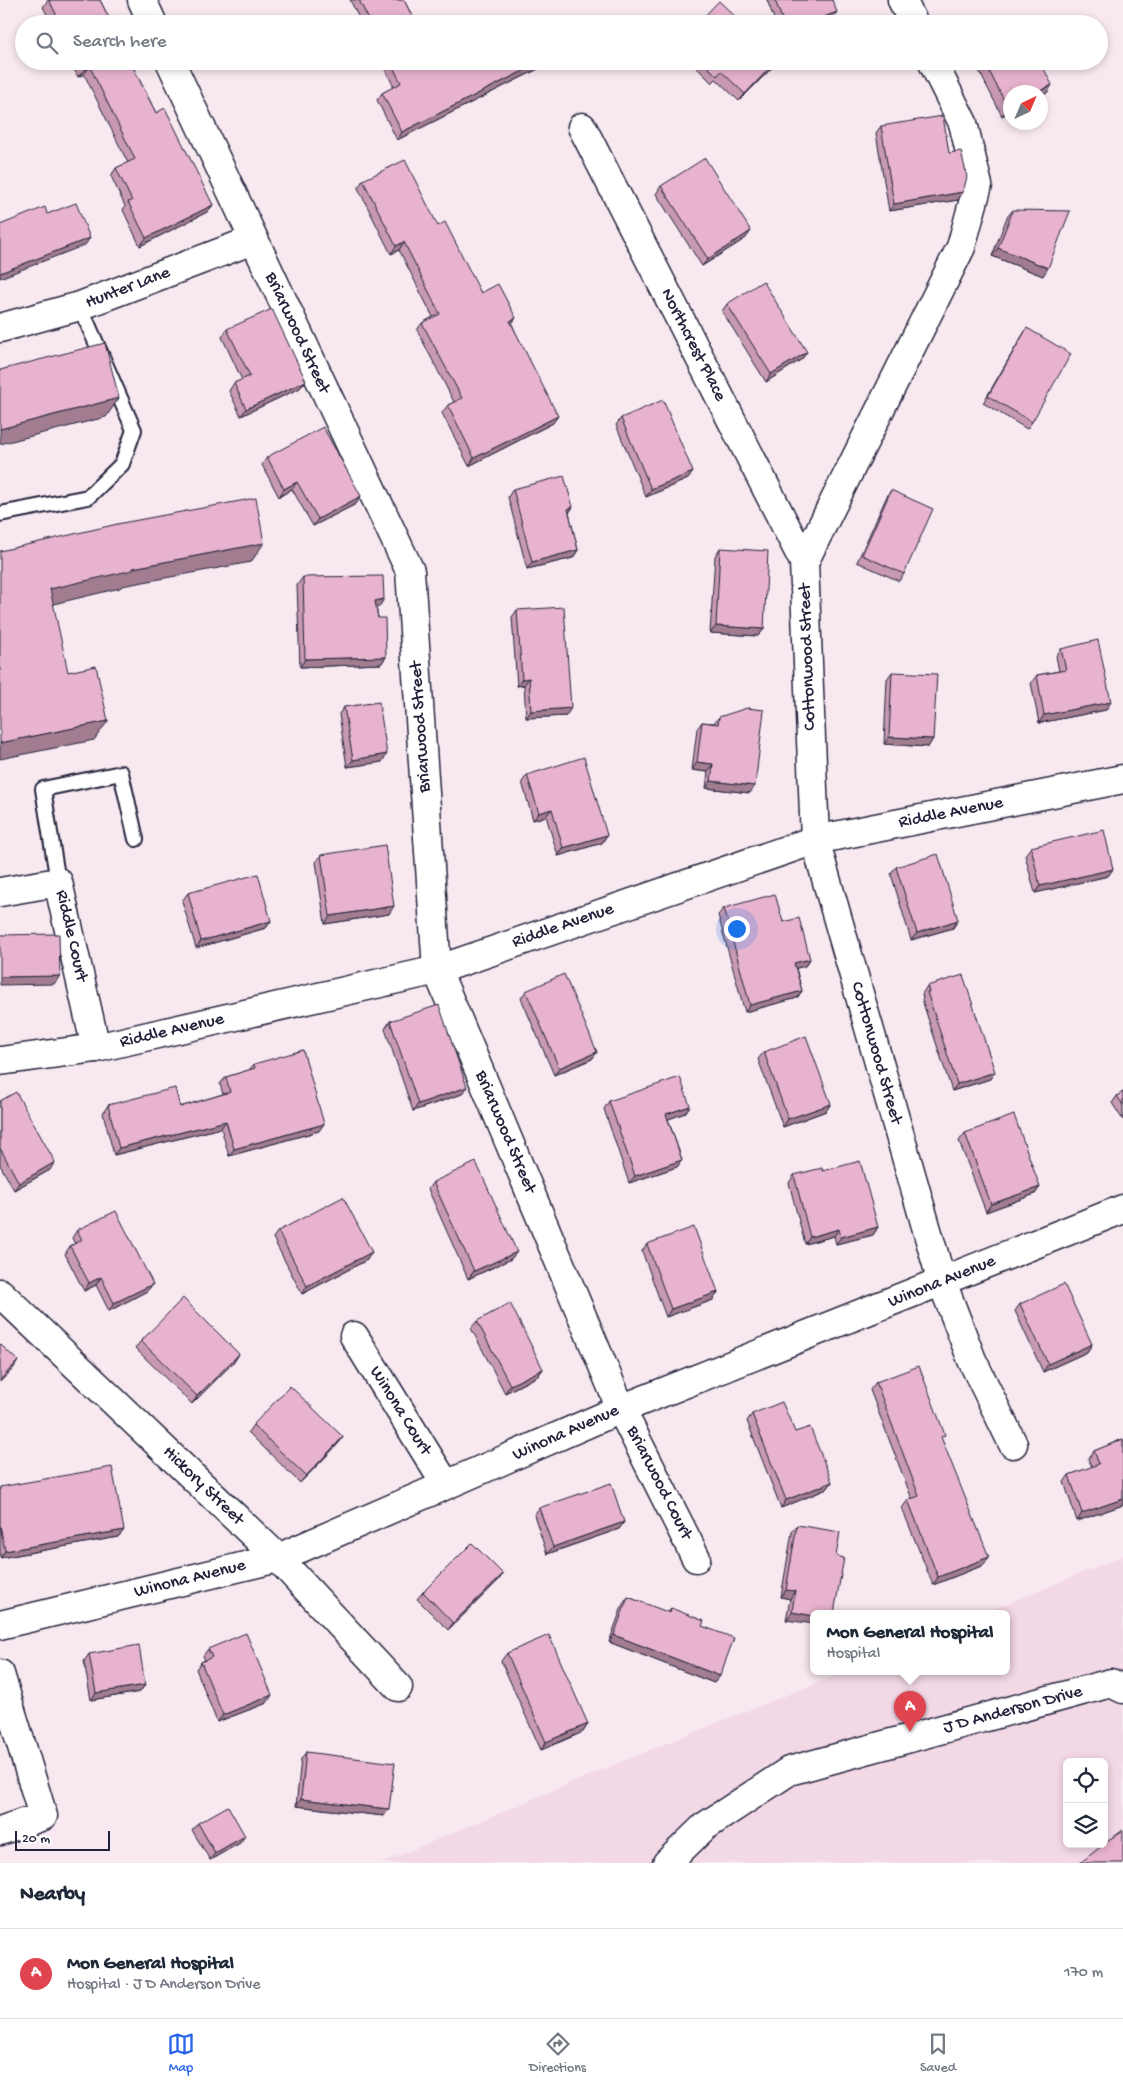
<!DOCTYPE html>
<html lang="en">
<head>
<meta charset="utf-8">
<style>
  :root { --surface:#fff; --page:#f6f6f7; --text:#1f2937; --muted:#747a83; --line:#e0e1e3; --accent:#2563eb }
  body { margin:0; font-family:"Gochi Hand",sans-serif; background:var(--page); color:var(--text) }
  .controls { position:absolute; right:15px; bottom:15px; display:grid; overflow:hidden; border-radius:8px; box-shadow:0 2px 8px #0003 }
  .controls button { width:45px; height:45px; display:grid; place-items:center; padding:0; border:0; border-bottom:1px solid var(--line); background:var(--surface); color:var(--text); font:25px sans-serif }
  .compass { position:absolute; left:1003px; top:85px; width:45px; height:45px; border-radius:50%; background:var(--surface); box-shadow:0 2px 8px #0003; rotate:44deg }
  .scale { position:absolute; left:15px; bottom:12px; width:95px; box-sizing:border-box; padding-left:5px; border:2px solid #22223b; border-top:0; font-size:14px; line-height:18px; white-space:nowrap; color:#22223b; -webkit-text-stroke:4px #fff; paint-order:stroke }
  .you { position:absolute; left:736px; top:928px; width:18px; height:18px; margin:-12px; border:4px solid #fff; border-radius:50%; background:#1a73e8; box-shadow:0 0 0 8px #1a73e833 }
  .badge { display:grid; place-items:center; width:32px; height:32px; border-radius:50%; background:var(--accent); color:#fff; font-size:16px; font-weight:700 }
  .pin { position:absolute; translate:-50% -41px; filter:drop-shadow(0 1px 2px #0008) }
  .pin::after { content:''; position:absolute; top:26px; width:18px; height:15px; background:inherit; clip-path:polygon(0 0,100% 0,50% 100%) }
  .popup { position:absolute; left:810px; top:1610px; width:200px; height:65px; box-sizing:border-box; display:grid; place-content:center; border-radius:8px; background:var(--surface); filter:drop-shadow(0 1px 4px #0005); font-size:16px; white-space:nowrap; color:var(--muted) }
  .popup b { font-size:19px; color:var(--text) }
  .popup::after { content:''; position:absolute; left:50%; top:100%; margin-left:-10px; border:10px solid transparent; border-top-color:var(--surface) }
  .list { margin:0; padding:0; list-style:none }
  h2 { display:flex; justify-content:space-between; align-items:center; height:65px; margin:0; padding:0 20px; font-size:21px }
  h2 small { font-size:16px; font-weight:400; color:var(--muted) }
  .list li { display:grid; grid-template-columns:32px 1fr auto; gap:15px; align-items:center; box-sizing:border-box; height:90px; padding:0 20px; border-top:1px solid var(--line) }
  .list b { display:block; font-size:19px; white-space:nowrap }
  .list p { margin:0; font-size:16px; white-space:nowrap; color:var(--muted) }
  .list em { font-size:16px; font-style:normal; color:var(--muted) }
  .icon { flex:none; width:28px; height:28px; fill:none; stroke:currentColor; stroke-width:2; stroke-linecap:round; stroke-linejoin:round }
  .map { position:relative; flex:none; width:1123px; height:1863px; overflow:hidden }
  .search { position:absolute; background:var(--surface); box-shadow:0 2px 8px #0003; left:15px; right:15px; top:15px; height:55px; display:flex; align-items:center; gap:12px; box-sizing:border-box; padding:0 18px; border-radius:28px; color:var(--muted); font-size:19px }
  .sheet { height:155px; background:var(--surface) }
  nav { display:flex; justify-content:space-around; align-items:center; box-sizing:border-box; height:70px; border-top:1px solid var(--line); background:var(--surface); font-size:14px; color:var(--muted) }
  nav a { display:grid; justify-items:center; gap:2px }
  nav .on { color:var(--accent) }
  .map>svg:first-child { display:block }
</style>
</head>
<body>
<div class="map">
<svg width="1123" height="1863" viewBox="0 0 1123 1863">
  <rect width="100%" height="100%" fill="#f8e8f0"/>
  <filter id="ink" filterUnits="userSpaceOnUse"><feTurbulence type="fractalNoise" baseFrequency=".02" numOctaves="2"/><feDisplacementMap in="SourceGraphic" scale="10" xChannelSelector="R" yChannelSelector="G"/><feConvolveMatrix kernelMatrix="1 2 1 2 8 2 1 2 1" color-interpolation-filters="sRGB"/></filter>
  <g filter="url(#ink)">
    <path fill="#f3d8e6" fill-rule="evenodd" d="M1123,1556v307h-741l253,-107 212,-85h159v-58h-21zM1067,1762h37v82h-37z"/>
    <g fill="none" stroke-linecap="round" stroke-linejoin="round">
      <defs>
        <path id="service" d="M0,514l88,-17 34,-33 12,-34 -54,-124
          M58,882l-15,-93 78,-16 15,66"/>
        <path id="minor" d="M142,0l11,24
          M902,0l12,24
          M170,61l240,510 27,399 184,439 75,149
          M932,61l31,62 15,62 -17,62 -157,315 11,278 127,442 30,78 41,84
          M582,127l222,435
          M0,328l80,-22 173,-66
          M0,892l58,-10 38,166
          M0,1293l278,265 120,129
          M354,1336l92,149
          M0,1625l278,-67 343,-149 502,-200
          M0,1674l43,142 -43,15
          M667,1863l37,-36 85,-56 322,-88 12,6"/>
        <path id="tertiary" d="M0,1061l96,-13 341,-78 378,-130 308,-61"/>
      </defs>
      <use href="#service" stroke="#22223b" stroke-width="18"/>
      <use href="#minor" stroke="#22223b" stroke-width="31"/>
      <use href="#tertiary" stroke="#22223b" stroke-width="31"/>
      <use href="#service" stroke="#fff" stroke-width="14"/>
      <use href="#minor" stroke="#fff" stroke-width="28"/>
      <use href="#tertiary" stroke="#fff" stroke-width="28"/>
    </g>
    <path fill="#c89ab1" stroke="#22223b" d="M48,0h52l12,24h-60l-9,-17z
      M350,0h54l12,24h-54z
      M767,0h65v19l-12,5h-44z
      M70,61h60l26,52 57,92 -6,7 -67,34 -17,-36 2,-4 -14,-30 5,-8 12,-5 -44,-89 -6,3z
      M381,61h54l2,4 7,-4h102l-4,6 -145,73 -20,-40 5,-7 12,-6z
      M690,61h87l-3,5 -35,35 -23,-22 -4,4z
      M974,61h66l7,32 -37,-1v19l-8,5z
      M881,126l68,27 14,39 -5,8 -69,11 -13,-78z
      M363,180l75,46 43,67 31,31 41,99 -84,43 -27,-53 6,-8 6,-3 -37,-72 5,-7 11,-6 -34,-67 -8,4 -33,-66z
      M661,186l85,52 -44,28 -46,-72z
      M1013,210l30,66 -51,-20 15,-39z
      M727,304l75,55 -36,23 -44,-71z
      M1027,328l5,94 -5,7 -44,-26 39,-67z
      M227,329l79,52 -6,7 -59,28 -12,-25 5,-8 8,-3 -20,-43z
      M621,418l67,61 -42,18 -30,-72z
      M267,457l94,39 -5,8 -43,22 -21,-37 -13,8 -17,-32z
      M513,489l60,18 -4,6 9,37 -5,8 -46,11 -19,-72z
      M891,490l13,84 -5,7 -42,-19 29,-64z
      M720,548l44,81 -6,7 -48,-3 5,-77z
      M303,577l76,30h-3l10,50 -5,7 -81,3 -3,-82z
      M517,610l49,106 -40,2 -2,-33 -7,1 -5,-69z
      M1061,649l45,61 -67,13 -8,-40 6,-8 22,-4 -3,-15z
      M892,672l41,67 -5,8 -44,-3 3,-65z
      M344,707l38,55 -35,5 -8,-53z
      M719,717l31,76 -44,-5 2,-16 -16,-2 5,-41 5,-7 12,1z
      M527,775l80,60 -5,8 -44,13 -12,-40 -13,4 -11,-38z
      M1031,847l82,22 -5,7 -73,17 -10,-38z
      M321,855l68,59 -64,10 -9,-62z
      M896,867l62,53 -5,8 -42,12 -20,-66z
      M188,893l83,28 -5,7 -70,20 -14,-47z
      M724,908l59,14 27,37 -5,7 -9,2 6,23 -5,7 -52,14 -27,-97z
      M927,986l63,93 -38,12 -30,-91 1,-2 -1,-4z
      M526,991l71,61 -5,7 -38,16 -33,-77z
      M390,1021l72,73 -49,17 -28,-82z
      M764,1052l62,59 -43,16 -25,-68z
      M254,1064l65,67 -90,25 -8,-28 -107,27 -11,-42 5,-8 72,2 43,-13 -3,-10 6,-7 23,-7z
      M1123,1092v28l-11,-17 5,-7z
      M0,1101l50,69 -36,20 -14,-25z
      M609,1101l81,5 -5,7 -17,6 14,41 -5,7 -48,16 -25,-74z
      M965,1133l75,54 -5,7 -49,18 -27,-71z
      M794,1175l84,52 -5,8 -37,9 -2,-8 -29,8 -16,-61z
      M433,1182l78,77 -43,20 -40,-90z
      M77,1230l76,54 -6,7 -38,20 -13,-26 -12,6 -19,-37 5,-8 5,-2 -3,-6z
      M278,1231l89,29 -65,34 -29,-56z
      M647,1244l71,48 -5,8 -47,17 -24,-66z
      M1020,1304l72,40 -5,8 -44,20 -28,-61z
      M477,1321l66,48 -5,7 -33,17 -34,-65z
      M141,1341l98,13 -5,8 -42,42 -57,-56z
      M876,1382l66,58 42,125 -51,20 -31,-77 6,-8 4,-1 -42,-109z
      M752,1414l43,18 37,50 -5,7 -46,19 -34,-87z
      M253,1425l90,12 -5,7 -38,39 -52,-51z
      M1123,1439v66l-46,16 -13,-39 5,-7 23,-8 -4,-8 6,-8z
      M0,1487l124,43 -6,7 -118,21z
      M539,1508l85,14 -5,7 -72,25 -13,-39z
      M797,1525l39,31 -50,64 4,-21 -9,-2 11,-65z
      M503,1574l-6,8 -49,48 -31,-31 6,-7z
      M628,1597l40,16 3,-5 31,18 18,50 -6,7 -105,-41 14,-38z
      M208,1649l59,54 -50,19 -21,-53 5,-7 4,-2 -2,-4z
      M507,1653l81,71 -5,8 -42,18 -40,-89z
      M89,1654l56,31 -5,7 -49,8 -7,-39z
      M306,1752l78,64 -88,-10 5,-47z
      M198,1823l42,20 -30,17 -18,-30z"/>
    <path fill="#a27d90" stroke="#22223b" d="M837,12l-5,7 -12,5h-14z
      M543,61h3l-4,6 -145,73 5,-8z
      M776,61h1l-3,5 -35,35 6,-7z
      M90,67l-6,7 -6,3 6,-7z
      M1052,85l-5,8 -7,3v-4h-2z
      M1010,107v4l-8,5 6,-8z
      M963,192l-5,8 -69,11 5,-7z
      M213,205l-6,7 -67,34 6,-8z
      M751,231l-5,7 -44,28 6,-7z
      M90,238l-5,7 -85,33v-5z
      M404,242l-5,8 -8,4 5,-8z
      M998,248l50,20 -5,8 -51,-20z
      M516,318l-5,7 -1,-4z
      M807,352l-5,7 -36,23 5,-8z
      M306,381l-6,7 -59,28 5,-7z
      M119,398l-13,19 -106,27v-15z
      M558,416l-5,7 -84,43 5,-8z
      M693,472l-5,7 -42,18 5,-8z
      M297,482l-5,7 -13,8 5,-8z
      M361,496l-5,8 -43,22 5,-7z
      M573,507l-5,7v-5z
      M264,543l-13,19 -129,24 -2,2 -83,20 13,-19 83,-21z
      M578,550l-5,8 -46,11 5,-7z
      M384,599l-5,8 -9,2 5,-8z
      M716,626l48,3 -6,7 -48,-3z
      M386,657l-5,7 -81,3 5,-8z
      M529,678l-5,7 -7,1 5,-7z
      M1111,702l-5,8 -67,13 5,-8z
      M571,708l-5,8 -40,2 5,-7z
      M108,721l-14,19 -94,19v-16z
      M889,737l44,2 -5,8 -44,-3z
      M387,754l-5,8 -35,5 6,-7z
      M697,762l16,2 -5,8 -16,-2z
      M711,781l44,5 -5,7 -44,-5z
      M552,809l-6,7 -13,4 6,-7z
      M607,835l-5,8 -44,13 5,-8z
      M1113,869l-5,7 -73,17 5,-7z
      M394,906l-5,8 -64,10 5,-8z
      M958,920l-5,8 -42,12 6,-7z
      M271,921l-5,7 -70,20 5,-7z
      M810,959l-5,7 -16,4 5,-7z
      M60,976l-6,8 -54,1v-8z
      M802,991l-5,7 -52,14 5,-7z
      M597,1052l-5,7 -38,16 5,-7z
      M995,1072l-5,7 -38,12 5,-7z
      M467,1087l-5,7 -49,17 5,-7z
      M831,1104l-5,7 -43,16 5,-8z
      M690,1106l-5,7 -24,9 5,-8z
      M226,1121l-5,7 -107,27 5,-7z
      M324,1124l-5,7 -90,25 5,-7z
      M682,1160l-5,7 -48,16 6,-7z
      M55,1162l-5,8 -36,20 5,-7z
      M1040,1187l-5,7 -49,18 5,-8z
      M878,1227l-5,8 -37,9 5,-7z
      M839,1229l-5,7 -29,8 5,-7z
      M372,1252l-5,8 -65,34 5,-8z
      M517,1252l-6,7 -43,20 6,-8z
      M101,1277l-5,8 -12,6 5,-8z
      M153,1284l-6,7 -38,20 5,-8z
      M718,1292l-5,8 -47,17 5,-8z
      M1092,1344l-5,8 -44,20 5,-8z
      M239,1354l-5,8 -42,42 5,-8z
      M18,1361l-5,8 -13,13v-2z
      M543,1369l-5,7 -33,17 5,-8z
      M343,1437l-5,7 -38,39 6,-7z
      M832,1482l-5,7 -46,19 5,-8z
      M1123,1499v6l-46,16 5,-8z
      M624,1522l-5,7 -72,25 6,-7z
      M124,1530l-6,7 -118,21 5,-7z
      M989,1557l-5,8 -51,20 5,-8z
      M503,1574l-6,8 -49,48 5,-7z
      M786,1590l9,1 -5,8 -9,-2z
      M792,1612l22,4v8l-28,-4z
      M614,1635l106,41 -6,7 -105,-41z
      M145,1685l-5,7 -49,8 5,-7z
      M272,1695l-5,8 -50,19 6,-7z
      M588,1724l-5,8 -42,18 5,-8z
      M301,1799l88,10 -5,7 -88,-10z
      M245,1836l-5,7 -30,17 5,-7z"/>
    <path fill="#e8b3ce" stroke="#22223b" d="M49,0h51l12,24h-51z
      M359,0h45l12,24h-45z
      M775,0h57l5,12 -31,12h-22z
      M719,1l24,23h-46z
      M1018,19l2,5h-11z
      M527,20l2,4h-10z
      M79,61h51l26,52 9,-5 48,97 -67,33 -18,-36 4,-1 -16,-33 19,-9 -45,-92 -6,3z
      M390,61h45l2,4 7,-4h99l-141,71 -20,-39 19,-10z
      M702,61h74l-31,33 -24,-23 -4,5z
      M984,61h56l12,24 -14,7h-28v15l-2,1z
      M943,116l6,37 12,-2 6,26 -4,15 -69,12 -13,-78z
      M705,158l46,73 -43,28 -47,-73z
      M405,160l33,66 7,-4 36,71 17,-9 18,34 -6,3 48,95 -84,42 -26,-53 14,-7 -40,-75 18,-9 -36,-72 -8,4 -33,-66z
      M76,203l14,35 -90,35v-48l45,-18 2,7z
      M1013,210l57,1 -22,57 -50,-20z
      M763,281l44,71 -36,22 -44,-70z
      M272,309l34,72 -60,28 -12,-26 16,-7 -23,-47z
      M1027,328l44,26 -39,68 -44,-26z
      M105,343l14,55 -119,31v-59z
      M663,400l30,72 -42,17 -30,-71z
      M323,427l38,69 -43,23 -21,-37 -13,7 -17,-32z
      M564,476l9,31 -5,2 10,41 -46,12 -19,-73z
      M891,490l42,19 -29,65 -42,-19z
      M256,498l8,45 -131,25v2l-83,19 18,83 28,-6 12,55 -108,22v-192l122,-28z
      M720,548l48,3 -4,78 -48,-3z
      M383,576l1,23 -9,2 3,17h7l1,39 -81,2 -2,-82z
      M564,607l7,101 -40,3 -2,-33 -7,1 -5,-69z
      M1098,640l13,62 -67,13 -7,-40 29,-5 -5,-21z
      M892,672l45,2 -4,65 -44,-2z
      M379,702l8,52 -34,6 -9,-53z
      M747,708l17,2 -9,76 -44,-5 2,-17 -16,-2 5,-40 16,2 1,-7z
      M584,757l23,78 -44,13 -11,-39 -13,4 -12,-38z
      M1104,830l9,39 -73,17 -9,-39z
      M385,845l9,61 -64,10 -9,-61z
      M938,854l20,66 -41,13 -21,-66z
      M258,874l13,47 -70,20 -13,-48z
      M775,894l8,28 16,-4 11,41 -16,4 8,28 -52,14 -26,-97z
      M59,934l1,42 -60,1v-42z
      M564,974l33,78 -38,16 -33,-77z
      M963,975l32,97 -38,12 -30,-92h2l-2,-6z
      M439,1005l28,82 -49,17 -28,-83z
      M806,1036l25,68 -43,15 -24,-67z
      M303,1050l21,74 -90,25 -8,-28 -107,27 -11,-43 67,-17 5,19 50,-15 -4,-15 29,-9 -1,-4z
      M680,1077l10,29 -24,8 16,46 -47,16 -26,-75z
      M16,1092l39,70 -36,21 -19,-35v-47z
      M1123,1092v13l-6,-9z
      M1014,1115l26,72 -49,17 -26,-71z
      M860,1161l18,66 -37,10 -2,-8 -29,8 -16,-62 28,-7 1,3z
      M476,1162l41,90 -43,19 -41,-89z
      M343,1197l29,55 -65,34 -29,-55z
      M116,1211l37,73 -39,19 -13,-26 -12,6 -19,-37 12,-6 -5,-10z
      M694,1227l24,65 -47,17 -24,-65z
      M1064,1284l28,60 -44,20 -28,-60z
      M183,1298l56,56 -42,42 -56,-55z
      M510,1303l33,66 -33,16 -33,-64z
      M0,1344l18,17 -18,19z
      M919,1366l26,69 -4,2 48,120 -51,20 -30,-77 11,-4 -43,-114z
      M290,1386l53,51 -37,39 -53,-51z
      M782,1402l13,30 15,-5 22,55 -46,18 -34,-86z
      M1123,1439v60l-41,14 -13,-38 30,-11 -5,-13z
      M112,1467l12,63 -119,21 -5,-26v-38z
      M611,1483l13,39 -71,25 -14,-39z
      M797,1525l43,7 -4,24 8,2 -10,55h-20v3l-22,-4 3,-21 -9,-1z
      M472,1543l31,31 -50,49 -30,-31z
      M628,1597l42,16 1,-5 33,13 -2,5 32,12 -14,38 -106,-41z
      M246,1633l26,62 -49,20 -22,-53 11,-5 -4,-8z
      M549,1635l39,89 -42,18 -39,-89z
      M139,1645l6,40 -49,8 -7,-39z
      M306,1752l89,11 -6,46 -88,-10z
      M228,1806l17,30 -30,17 -17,-30z
      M1123,1830v33h-43l24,-19z"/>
  </g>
  <g text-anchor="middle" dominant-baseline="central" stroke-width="4" stroke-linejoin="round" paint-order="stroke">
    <g font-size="18" fill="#22223b" stroke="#fff">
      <text transform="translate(128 288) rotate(-21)">Hunter Lane</text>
      <text transform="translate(297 333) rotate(65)">Briarwood Street</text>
      <text transform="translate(693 345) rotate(63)">Northcrest Place</text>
      <text transform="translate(808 657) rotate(-92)">Cottonwood Street</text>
      <text transform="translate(421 727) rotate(-94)">Briarwood Street</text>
      <text transform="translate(951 813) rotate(-11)">Riddle Avenue</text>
      <text transform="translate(563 926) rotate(-19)">Riddle Avenue</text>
      <text transform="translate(71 936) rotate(77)">Riddle Court</text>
      <text transform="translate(172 1031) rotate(-13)">Riddle Avenue</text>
      <text transform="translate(876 1053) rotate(74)">Cottonwood Street</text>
      <text transform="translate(505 1132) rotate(67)">Briarwood Street</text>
      <text transform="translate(942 1282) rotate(-22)">Winona Avenue</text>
      <text transform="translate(400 1411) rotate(58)">Winona Court</text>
      <text transform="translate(566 1433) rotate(-24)">Winona Avenue</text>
      <text transform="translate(659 1483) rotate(63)">Briarwood Court</text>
      <text transform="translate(203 1486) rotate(44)">Hickory Street</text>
      <text transform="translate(190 1579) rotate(-14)">Winona Avenue</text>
      <text transform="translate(1013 1710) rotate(-15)">J D Anderson Drive</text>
    </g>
  </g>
</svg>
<div class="controls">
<button><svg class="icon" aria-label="locate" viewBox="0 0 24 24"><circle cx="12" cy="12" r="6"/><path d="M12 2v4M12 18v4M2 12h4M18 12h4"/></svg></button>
<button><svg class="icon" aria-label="layers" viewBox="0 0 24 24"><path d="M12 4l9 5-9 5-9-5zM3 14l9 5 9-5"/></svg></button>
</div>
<svg class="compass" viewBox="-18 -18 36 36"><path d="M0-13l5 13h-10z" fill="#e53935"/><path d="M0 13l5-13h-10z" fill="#747a83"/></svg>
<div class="scale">20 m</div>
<div class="you"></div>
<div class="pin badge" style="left:910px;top:1732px;background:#e0444e">A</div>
<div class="popup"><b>Mon General Hospital</b>Hospital</div>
<div class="search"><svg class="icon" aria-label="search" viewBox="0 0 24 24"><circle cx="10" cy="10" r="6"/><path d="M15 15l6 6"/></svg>Search here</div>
</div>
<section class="sheet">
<h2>Nearby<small></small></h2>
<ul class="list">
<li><span class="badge" style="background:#e0444e">A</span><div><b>Mon General Hospital</b><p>Hospital · J D Anderson Drive</p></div><em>170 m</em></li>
</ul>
</section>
<nav>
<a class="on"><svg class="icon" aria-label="map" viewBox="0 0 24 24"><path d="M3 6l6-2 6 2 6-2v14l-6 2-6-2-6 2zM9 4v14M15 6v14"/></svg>Map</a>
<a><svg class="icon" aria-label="directions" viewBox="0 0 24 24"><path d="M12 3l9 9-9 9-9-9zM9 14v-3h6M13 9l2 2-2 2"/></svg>Directions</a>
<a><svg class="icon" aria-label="saved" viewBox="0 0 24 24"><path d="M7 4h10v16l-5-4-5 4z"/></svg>Saved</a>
</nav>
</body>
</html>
